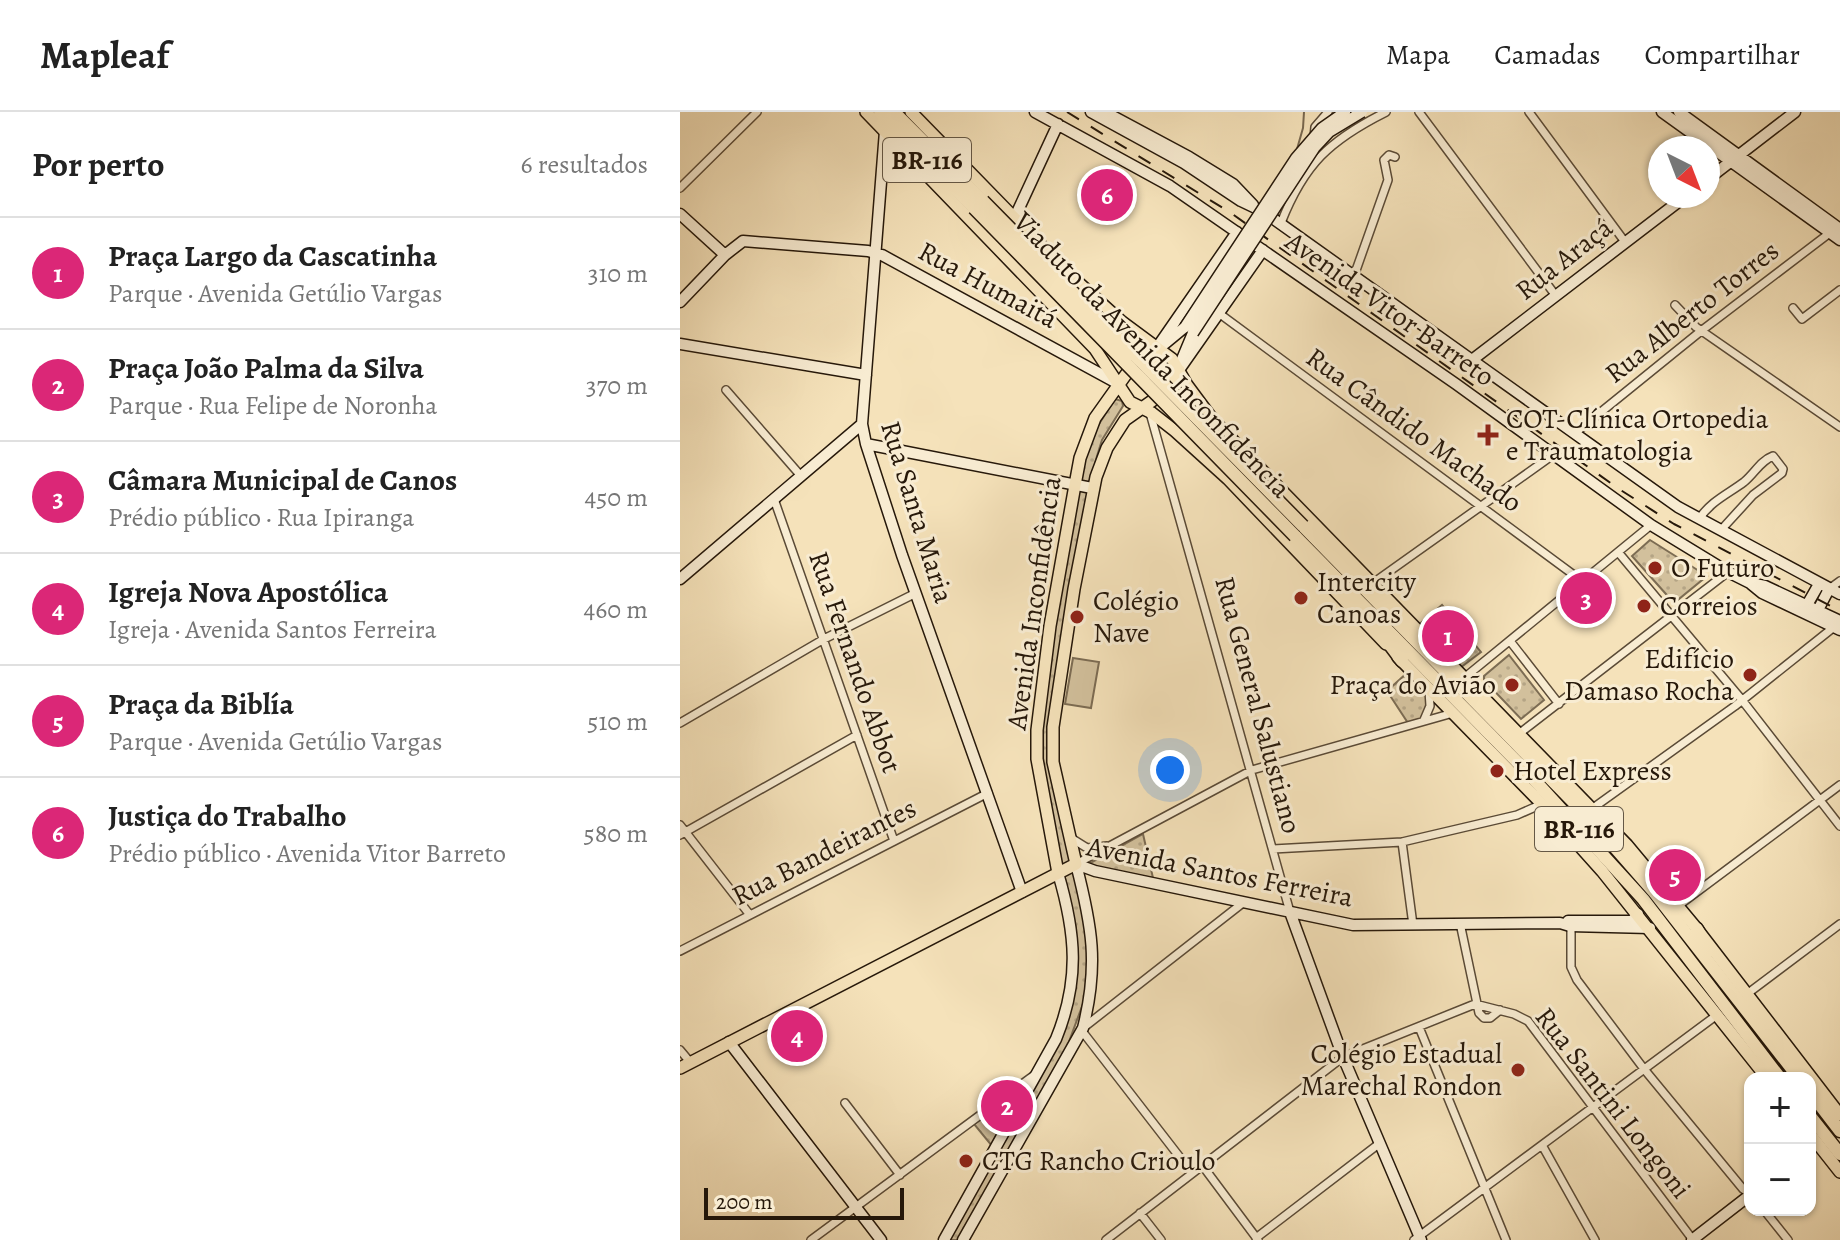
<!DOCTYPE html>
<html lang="pt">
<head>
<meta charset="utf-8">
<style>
  :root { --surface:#fff; --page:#f2f2f2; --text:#222; --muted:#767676; --line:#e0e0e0; --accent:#db2777 }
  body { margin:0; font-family:Alegreya,serif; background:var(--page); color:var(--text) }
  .controls { position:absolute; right:24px; bottom:24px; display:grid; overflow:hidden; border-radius:16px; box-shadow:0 2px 6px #0004 }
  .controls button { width:72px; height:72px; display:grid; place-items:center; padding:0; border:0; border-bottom:2px solid var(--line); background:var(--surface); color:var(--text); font:40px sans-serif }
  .compass { position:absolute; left:968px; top:24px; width:72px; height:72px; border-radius:50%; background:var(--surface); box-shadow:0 2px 6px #0004; rotate:138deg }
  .scale { position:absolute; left:24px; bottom:20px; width:200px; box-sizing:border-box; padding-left:8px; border:4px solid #26180a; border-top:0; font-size:22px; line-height:28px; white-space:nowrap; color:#26180a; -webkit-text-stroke:6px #f8ecd2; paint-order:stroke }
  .you { position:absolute; left:490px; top:658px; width:28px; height:28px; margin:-20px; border:6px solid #fff; border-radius:50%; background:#1a73e8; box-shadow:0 0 0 12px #1a73e833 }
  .badge { display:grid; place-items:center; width:52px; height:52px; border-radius:50%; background:var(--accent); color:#fff; font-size:26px; font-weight:700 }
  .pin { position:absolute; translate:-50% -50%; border:4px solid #fff; box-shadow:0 2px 8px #0006 }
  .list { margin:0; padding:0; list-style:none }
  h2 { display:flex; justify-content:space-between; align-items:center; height:104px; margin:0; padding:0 32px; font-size:34px }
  h2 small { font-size:26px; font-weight:400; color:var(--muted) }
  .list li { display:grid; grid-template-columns:52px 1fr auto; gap:24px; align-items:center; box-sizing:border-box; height:112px; padding:0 32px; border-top:2px solid var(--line) }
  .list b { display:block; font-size:30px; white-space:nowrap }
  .list p { margin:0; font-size:26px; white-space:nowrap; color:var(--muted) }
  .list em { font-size:26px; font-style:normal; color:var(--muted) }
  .map { position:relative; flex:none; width:1160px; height:1128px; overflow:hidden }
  header { display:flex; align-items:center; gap:48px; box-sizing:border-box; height:112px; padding:0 40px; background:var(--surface); border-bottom:2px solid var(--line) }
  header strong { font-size:38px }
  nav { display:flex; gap:44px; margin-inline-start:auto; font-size:28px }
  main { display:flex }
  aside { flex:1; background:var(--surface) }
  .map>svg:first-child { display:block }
</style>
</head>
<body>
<header>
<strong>Mapleaf</strong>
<nav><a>Mapa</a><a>Camadas</a><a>Compartilhar</a></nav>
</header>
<main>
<aside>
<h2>Por perto<small>6 resultados</small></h2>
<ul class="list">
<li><span class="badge">1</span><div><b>Praça Largo da Cascatinha</b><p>Parque · Avenida Getúlio Vargas</p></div><em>310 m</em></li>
<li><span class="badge">2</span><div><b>Praça João Palma da Silva</b><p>Parque · Rua Felipe de Noronha</p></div><em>370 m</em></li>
<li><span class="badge">3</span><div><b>Câmara Municipal de Canos</b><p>Prédio público · Rua Ipiranga</p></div><em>450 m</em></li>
<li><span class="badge">4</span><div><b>Igreja Nova Apostólica</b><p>Igreja · Avenida Santos Ferreira</p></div><em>460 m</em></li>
<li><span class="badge">5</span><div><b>Praça da Biblía</b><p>Parque · Avenida Getúlio Vargas</p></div><em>510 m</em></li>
<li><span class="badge">6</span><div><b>Justiça do Trabalho</b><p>Prédio público · Avenida Vitor Barreto</p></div><em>580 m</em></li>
</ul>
</aside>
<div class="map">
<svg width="1160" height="1128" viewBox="0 0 1160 1128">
  <defs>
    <pattern id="park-dots" width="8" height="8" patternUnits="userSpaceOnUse" patternTransform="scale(2)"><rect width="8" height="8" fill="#d2c09c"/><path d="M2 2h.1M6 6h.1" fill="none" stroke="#b4a485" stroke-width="1.8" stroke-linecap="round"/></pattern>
  </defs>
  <rect width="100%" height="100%" fill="#f5e2ba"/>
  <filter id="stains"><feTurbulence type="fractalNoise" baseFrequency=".0025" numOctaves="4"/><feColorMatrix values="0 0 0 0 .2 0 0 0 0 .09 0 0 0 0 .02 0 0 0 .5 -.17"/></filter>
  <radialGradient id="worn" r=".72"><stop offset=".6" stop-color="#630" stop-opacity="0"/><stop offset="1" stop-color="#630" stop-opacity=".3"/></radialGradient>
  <path fill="url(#park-dots)" stroke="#7c6c53" stroke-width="2" d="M435,287l7,2 1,5 -21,34 -5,16 -11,45 -37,224 38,205 2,36 -5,35 -17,46 -109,193h-11l110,-198 20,-83 -1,-31 -37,-167 14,-133 30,-169 9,-24z
    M970,428l57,36 -33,27 -42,-47z
    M762,493l39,47 -21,16 -43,-42z
    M829,543l35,45 -23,19 -37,-39v-4z
    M727,561c18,18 24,19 16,45l-15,5 -21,-32z
    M463,722l10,44 -66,-13z
    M997,739l22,32 -18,15h-5l-24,-31z
    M345,976l-33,58 -18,-22z"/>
  <path fill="#d2c09c" stroke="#7c6c53" stroke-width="2" d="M393,546l26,4 -8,46 -26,-4z"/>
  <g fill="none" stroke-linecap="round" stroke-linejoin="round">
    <path stroke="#786850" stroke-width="2" d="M617,37l6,-21 1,-16"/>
    <defs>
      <path id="street" d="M739,0l137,184
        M849,0l96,130
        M634,25l1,-10 13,-15
        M0,76l77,-76
        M601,111c23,-59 49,-83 105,-111
        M674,164l34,-96 -4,-20 5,-5 6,2
        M995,193l21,22 144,100
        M1113,196l9,11 38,-29
        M540,202l362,267
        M46,278l75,86
        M470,301l140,499
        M895,321l126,-102 130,-99
        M94,387l120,342
        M1019,407c12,-18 29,-25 45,-37 11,-9 16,-21 29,-26l10,13 -1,4 -29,22 -32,35
        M938,440l124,148 98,126
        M693,471l180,-128
        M1149,477l11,-8
        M830,529l49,63
        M784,566l187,-153
        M744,608l6,-14 -1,-16
        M0,611l144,-84 92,-46
        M840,621l208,-161
        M913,696l142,-102 99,-79
        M0,713l70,90
        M0,723l177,-100
        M391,726l16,10 20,-2
        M722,730l11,83
        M593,737l129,-7 115,-27 25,-11
        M396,752l176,-94 201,-57
        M998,794l162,-121
        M780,811l19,90 5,5h6l10,-8
        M891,811v44l6,13 67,89 99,120 7,5
        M0,839l308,-158
        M1067,882l93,-70
        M795,892l39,10 14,7 165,219
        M739,915l87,213
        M403,916l161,-126
        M402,919l110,142
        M0,938l10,12
        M165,991l55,72
        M862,1033l53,95
        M522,1053l56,75
        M1084,1098l24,30
        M460,1101l21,27
        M576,1126l124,-95
        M131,1128l222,-164
        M426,1128l237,-183 132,-53
        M734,1128l303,-225"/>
      <path id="secondary" d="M355,0l135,74 286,198 195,141 77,47 22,11 15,3 75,35
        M411,0l93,51 57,38 23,11 414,295 162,87
        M425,0l84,45 44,27 20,21
        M982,0l178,128
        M999,0l161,117
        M205,19l-23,293 4,20 36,111 120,337
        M1028,67l87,-67
        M0,102l45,41
        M334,107l44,-95
        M0,190l45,-47 18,-14 125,10 14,4 235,128
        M0,232l186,31
        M482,234l23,-19
        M476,237l81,-117
        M792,248l214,-164
        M500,252l13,-31
        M499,258l84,-120
        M186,332l226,44
        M0,467l182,-155
        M1071,472l11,9 78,37
        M1127,493l12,-21
        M1138,498l11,-21
        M396,752l19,7 258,54 207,-2 10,3 80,2
        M610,800l53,145 78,183
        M888,809h64l6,-7
        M49,930l152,198
        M264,1128l112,-201c24,-59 20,-105 2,-166
        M283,1128l120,-212c16,-63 9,-102 -7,-164
        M1012,1128l58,-45"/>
      <path id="primary" d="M186,0l229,237 35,53 22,11 23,18 53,48 158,165
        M231,0l160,164 51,46 50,37 15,26 26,35 414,425 70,84 143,186
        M718,545l144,147 60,67 165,207
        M378,761l-21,-114v-29l13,-104 25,-141 5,-27 15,-40 37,-52 24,-17
        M0,956l396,-204 -23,-102v-35l21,-138 22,-112 11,-29 18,-28 34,-24 20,-26
        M1130,1022l30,38"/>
      <path id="highway" d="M200,0l94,96
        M214,0l89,89
        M623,414l288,294 63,72 145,186
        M615,424l233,237 115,126 137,179
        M704,525l18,24
        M1017,817l12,22
        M1130,980l30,39
        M1130,1004l30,38"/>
    </defs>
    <use href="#street" stroke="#5a4a36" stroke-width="10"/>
    <use href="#secondary" stroke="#26180a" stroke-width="13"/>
    <use href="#primary" stroke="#26180a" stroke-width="14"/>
    <use href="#highway" stroke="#26180a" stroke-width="15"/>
    <use href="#street" stroke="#f8ecd2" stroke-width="7"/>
    <use href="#secondary" stroke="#f8ecd2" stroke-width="10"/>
    <use href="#primary" stroke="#f5e2ba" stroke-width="11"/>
    <use href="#highway" stroke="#f5e2ba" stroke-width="12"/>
    <path stroke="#26180a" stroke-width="2" stroke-dasharray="14 14" stroke-linecap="butt" d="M387,0l164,101 388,276 55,35 166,87"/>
    <defs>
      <path id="secondary-bridge" d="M505,215l111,-169 26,-30 23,-16
        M513,221l122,-186 14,-15 33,-20"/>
      <path id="highway-bridge" d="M303,89l320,325
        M294,96l321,328"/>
    </defs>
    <use href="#secondary-bridge" stroke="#26180a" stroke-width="13" stroke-linecap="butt"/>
    <use href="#highway-bridge" stroke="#26180a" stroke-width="15" stroke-linecap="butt"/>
    <use href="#secondary-bridge" stroke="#f8ecd2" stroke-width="10"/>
    <use href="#highway-bridge" stroke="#f5e2ba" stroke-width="12"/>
  </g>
  <g fill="#8f2418" stroke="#f8ecd2" stroke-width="3">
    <path d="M804 311h8v8h8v8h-8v8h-8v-8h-8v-8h8z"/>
    <circle cx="975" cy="456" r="8"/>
    <circle cx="621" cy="486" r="8"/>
    <circle cx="964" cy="494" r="8"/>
    <circle cx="397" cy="505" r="8"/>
    <circle cx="1070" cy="563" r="8"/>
    <circle cx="832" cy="573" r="8"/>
    <circle cx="817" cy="659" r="8"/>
    <circle cx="838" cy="958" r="8"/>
    <circle cx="286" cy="1049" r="8"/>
  </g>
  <g text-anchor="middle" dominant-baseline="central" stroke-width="6" stroke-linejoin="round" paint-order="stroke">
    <g fill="#f8ecd2" stroke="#655846" stroke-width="2">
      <rect x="203" y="26" width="88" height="44" rx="6"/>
      <rect x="855" y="695" width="88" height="44" rx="6"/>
    </g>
    <g font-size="26" font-weight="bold" fill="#26180a">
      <text x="247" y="48">BR-116</text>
      <text x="899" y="717">BR-116</text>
    </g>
    <g font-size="28" fill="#26180a" stroke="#f8ecd2">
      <text transform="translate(884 147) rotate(-38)">Rua Araçá</text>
      <text transform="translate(308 173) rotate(28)">Rua Humaitá</text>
      <text transform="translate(710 197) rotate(35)">Avenida Vitor Barreto</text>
      <text transform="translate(1012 200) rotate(-38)">Rua Alberto Torres</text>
      <text transform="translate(472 243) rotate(46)">Viaduto da Avenida Inconfidência</text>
      <text transform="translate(734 318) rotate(36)">Rua Cândido Machado</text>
      <text transform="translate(237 400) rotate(73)">Rua Santa Maria</text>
      <text transform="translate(354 491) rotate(-82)">Avenida Inconfidência</text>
      <text transform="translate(175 550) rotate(71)">Rua Fernando Abbot</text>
      <text transform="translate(578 593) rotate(75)">Rua General Salustiano</text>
      <text transform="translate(144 740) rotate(-27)">Rua Bandeirantes</text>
      <text transform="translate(540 760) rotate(11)">Avenida Santos Ferreira</text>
      <text transform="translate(933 991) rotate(52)">Rua Santini Longoni</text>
    </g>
    <g font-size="28" fill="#26180a" stroke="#f8ecd2" text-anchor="start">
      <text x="826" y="307">COT-Clínica Ortopedia<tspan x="826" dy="32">e Traumatologia</tspan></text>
      <text x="991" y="456">O Futuro</text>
      <text x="637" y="470">Intercity<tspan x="637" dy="32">Canoas</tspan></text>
      <text x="413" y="489">Colégio<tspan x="413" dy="32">Nave</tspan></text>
      <text x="980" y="494">Correios</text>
      <text x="1054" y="547" text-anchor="end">Edifício<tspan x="1054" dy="32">Damaso Rocha</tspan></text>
      <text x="816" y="573" text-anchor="end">Praça do Avião</text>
      <text x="833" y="659">Hotel Express</text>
      <text x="822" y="942" text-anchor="end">Colégio Estadual<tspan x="822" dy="32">Marechal Rondon</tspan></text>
      <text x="302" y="1049">CTG Rancho Crioulo</text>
    </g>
  </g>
  <rect width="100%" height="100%" filter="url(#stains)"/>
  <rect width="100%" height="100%" fill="url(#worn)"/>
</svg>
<div class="controls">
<button>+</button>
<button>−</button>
</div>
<svg class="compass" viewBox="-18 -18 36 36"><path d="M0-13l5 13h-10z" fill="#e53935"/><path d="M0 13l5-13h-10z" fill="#767676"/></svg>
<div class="scale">200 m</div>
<div class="you"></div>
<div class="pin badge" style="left:768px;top:524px">1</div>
<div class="pin badge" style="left:327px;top:994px">2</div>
<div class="pin badge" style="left:906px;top:486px">3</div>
<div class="pin badge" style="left:117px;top:924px">4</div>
<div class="pin badge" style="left:995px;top:763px">5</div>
<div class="pin badge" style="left:427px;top:83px">6</div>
</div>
</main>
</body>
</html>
